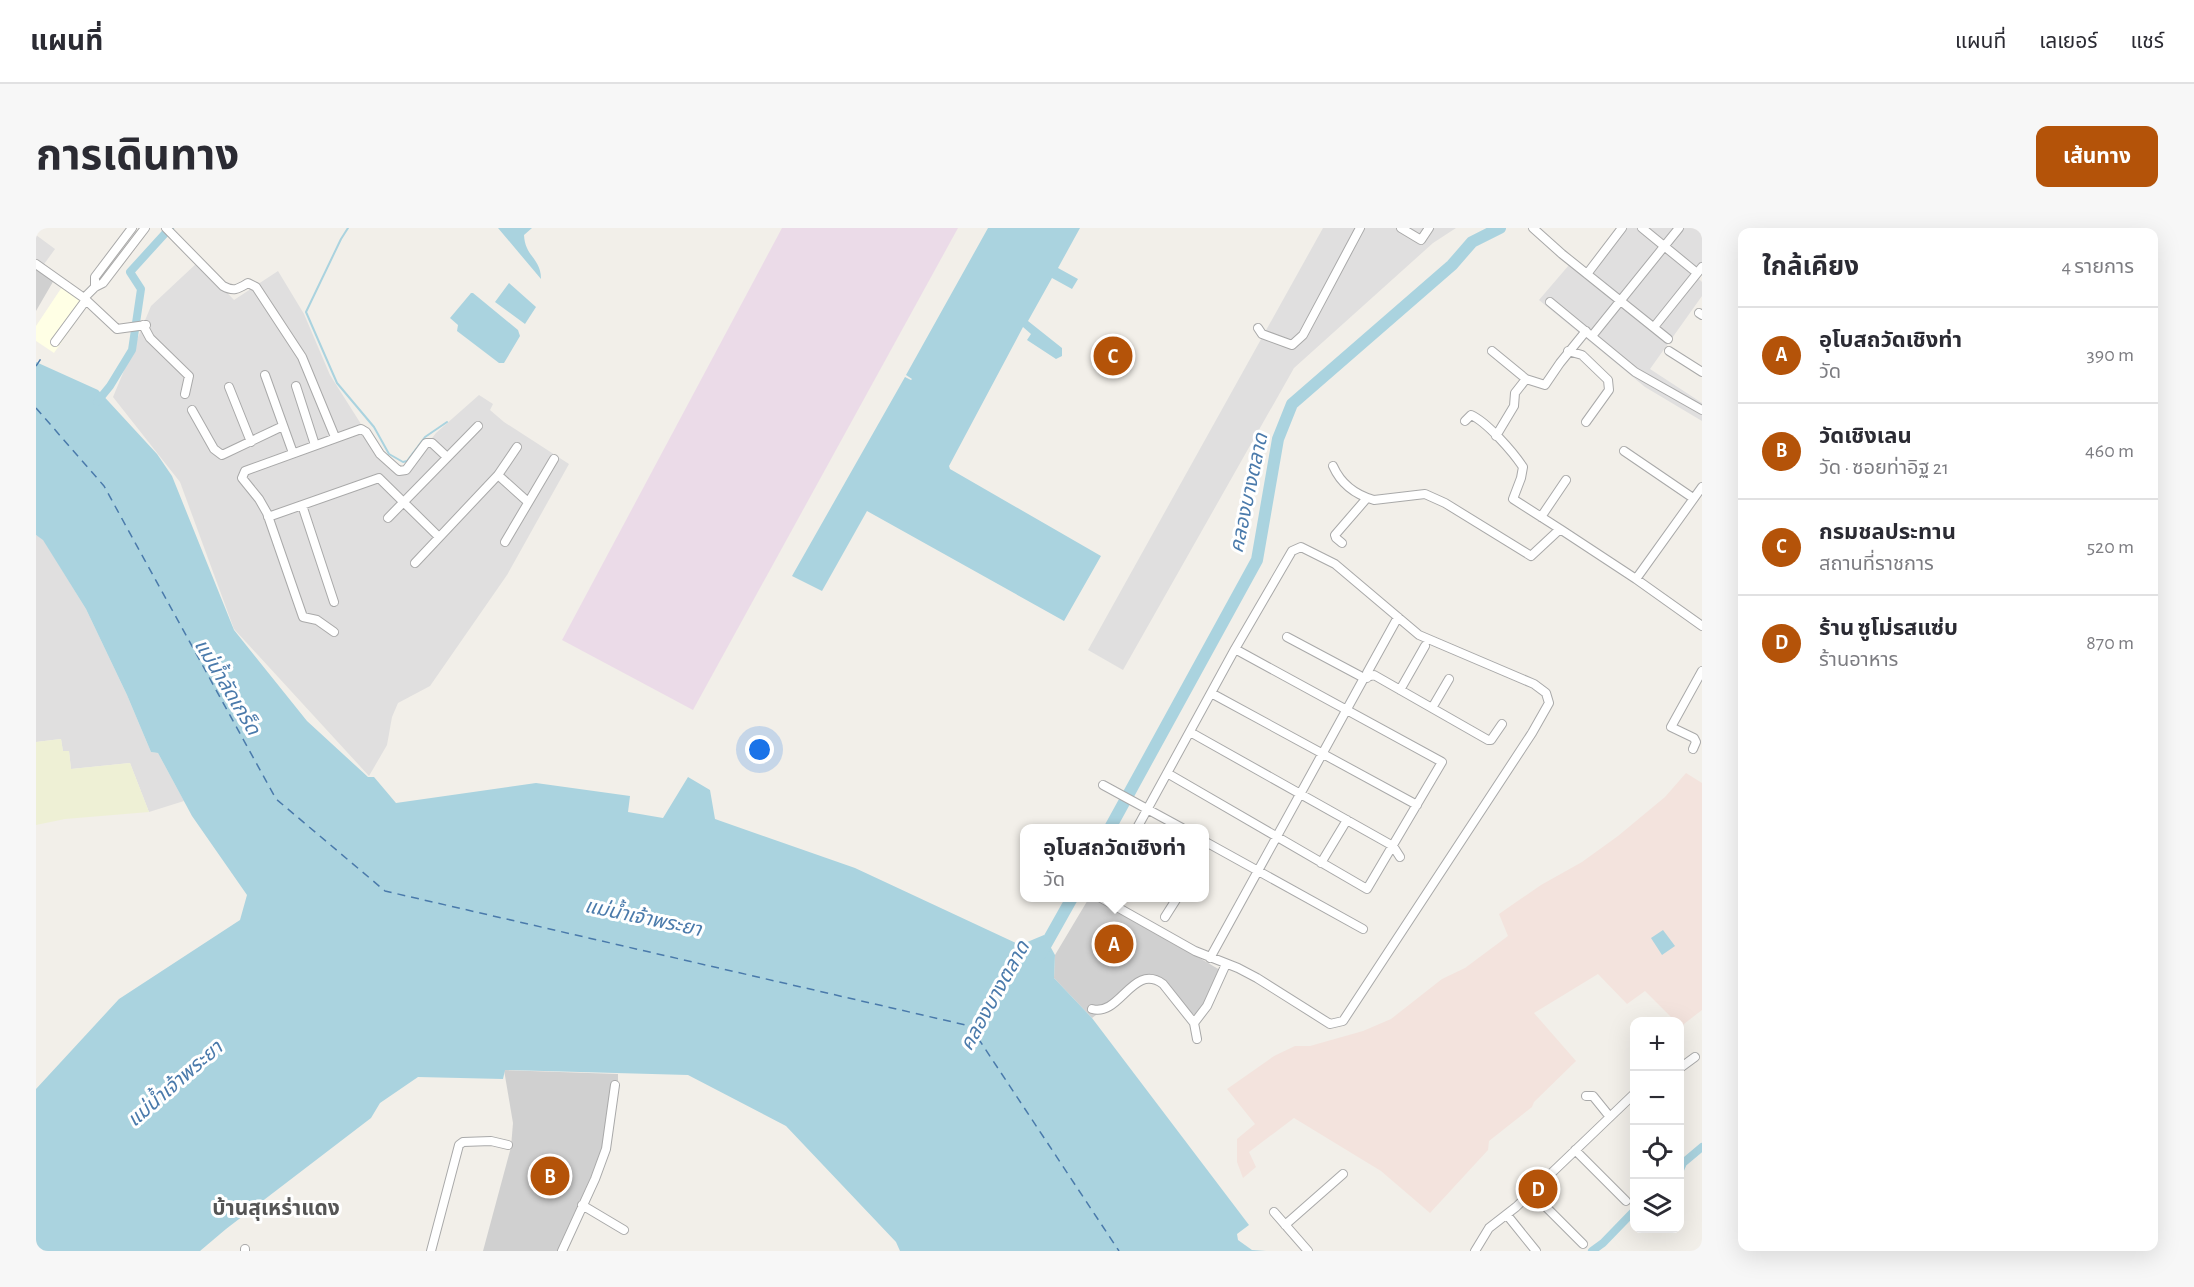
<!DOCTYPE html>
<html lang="th">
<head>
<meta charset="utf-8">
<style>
  :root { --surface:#fff; --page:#f7f7f7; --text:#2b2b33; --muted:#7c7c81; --line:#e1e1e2; --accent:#b45309 }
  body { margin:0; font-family:"Alegreya Sans","Noto Sans Thai",sans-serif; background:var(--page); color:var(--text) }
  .controls { position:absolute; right:18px; bottom:18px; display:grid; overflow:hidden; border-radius:12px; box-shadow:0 6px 24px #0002 }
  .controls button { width:54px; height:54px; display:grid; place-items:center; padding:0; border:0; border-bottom:2px solid var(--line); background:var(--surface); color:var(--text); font:30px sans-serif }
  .you { position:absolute; left:724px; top:522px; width:21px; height:21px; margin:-15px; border:4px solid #fff; border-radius:50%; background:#1a73e8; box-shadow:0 0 0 9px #1a73e833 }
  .badge { display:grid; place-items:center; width:39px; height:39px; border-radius:50%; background:var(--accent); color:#fff; font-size:20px; font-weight:700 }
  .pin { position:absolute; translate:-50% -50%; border:3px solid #fff; box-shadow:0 2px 6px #0006 }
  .popup { position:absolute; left:984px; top:596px; width:189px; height:78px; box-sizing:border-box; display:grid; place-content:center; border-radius:12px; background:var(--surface); filter:drop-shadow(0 2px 4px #0005); font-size:20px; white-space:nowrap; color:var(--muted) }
  .popup b { font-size:22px; color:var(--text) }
  .popup::after { content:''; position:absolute; left:50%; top:100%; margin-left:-12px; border:12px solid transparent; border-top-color:var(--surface) }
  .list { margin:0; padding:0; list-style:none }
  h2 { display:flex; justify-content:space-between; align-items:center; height:78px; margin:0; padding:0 24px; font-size:26px }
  h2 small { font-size:20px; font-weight:400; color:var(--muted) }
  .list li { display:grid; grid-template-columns:39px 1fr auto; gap:18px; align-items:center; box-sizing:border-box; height:96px; padding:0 24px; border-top:2px solid var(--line) }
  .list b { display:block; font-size:22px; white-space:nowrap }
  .list p { margin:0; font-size:20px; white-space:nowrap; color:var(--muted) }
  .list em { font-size:20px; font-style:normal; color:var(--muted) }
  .icon { flex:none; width:33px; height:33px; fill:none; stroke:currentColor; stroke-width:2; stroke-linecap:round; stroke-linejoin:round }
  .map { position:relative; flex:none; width:1666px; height:1023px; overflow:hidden; border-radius:12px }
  header { display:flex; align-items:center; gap:36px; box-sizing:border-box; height:84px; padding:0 30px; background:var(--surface); border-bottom:2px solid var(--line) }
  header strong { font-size:28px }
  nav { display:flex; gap:33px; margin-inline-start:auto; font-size:21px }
  .intro { display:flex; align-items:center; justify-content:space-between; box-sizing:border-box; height:144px; padding:0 36px }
  h1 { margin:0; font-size:42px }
  .button { padding:15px 27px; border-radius:12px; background:var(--accent); color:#fff; font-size:21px; font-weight:700 }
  main { display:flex; gap:36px; padding:0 36px }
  aside { flex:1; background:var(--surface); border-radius:12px; box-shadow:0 6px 24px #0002 }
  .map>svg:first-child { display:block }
</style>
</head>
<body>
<header>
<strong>แผนที่</strong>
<nav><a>แผนที่</a><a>เลเยอร์</a><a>แชร์</a></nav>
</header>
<div class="intro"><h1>การเดินทาง</h1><a class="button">เส้นทาง</a></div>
<main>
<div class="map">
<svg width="1666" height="1023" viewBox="0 0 1666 1023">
  <rect width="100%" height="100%" fill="#f2efe9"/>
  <path fill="#e0dfdf" d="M1287,0h133l-23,15 -139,125 -171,302 -35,-20z
    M1587,0h74l5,4v42l-3,5 3,3v14l-52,73 52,34v18l-57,-34 -106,-87 30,-35 16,12z
    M0,7l19,14 -13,18 -6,-5z
    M162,34l36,38 44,-29 26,43 26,61 55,87 19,12 32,-41 43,-38 14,9 -3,6 14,12 65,42 -62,111 -77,111 -32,17 -6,14 -5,28 -18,31 -135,-147 -54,-147 -67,-85 38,-91z
    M0,307l7,4 43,70 41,86 24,57 7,1 26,48 -35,11 -19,-49 -59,6 -2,-18 -6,1 -2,-13 -25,3z"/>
  <path fill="#ebdbe8" d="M746,0h176l-265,482 -131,-70z"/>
  <path fill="#ffffe5" d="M26,59l26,17 -34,49 -18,-12v-15z"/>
  <path fill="#d0d0d0" d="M0,39l18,13 -18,31z
    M1053,670l29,12 102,60 -10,26 -15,19 -8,-5 -28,-33 -16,3 -51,38 -38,-40 1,-23z
    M468,842l114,4v18h-4l-8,59 -43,100h-80l28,-104 2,-24z"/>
  <path fill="#f3e3dd" d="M1650,545l16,10v227l-22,17v-5l-5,-1 -30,-30 -18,13 -29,-30 -64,39 42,48 -42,41 -2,5 -43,34 -1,9 -58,63 -49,-42 -87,-53 -45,34 7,15 -13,11 -6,-16v-23l18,-15 -28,-35 47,-33 21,-10h15l53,-15 28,-12 51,-40 23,-11 43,-32 -9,-22 42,-29 41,-23 36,-26 47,-39z"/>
  <path fill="#eef0d5" d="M25,511l2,12h6l2,18 59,-6 19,49 -84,7 -29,6v-83z"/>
  <path fill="#aad3df" d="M462,0h34l-8,7c1,22 17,23 17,44z
    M952,0h92l-22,40 20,11 -6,10 -20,-11 -24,43 34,27v8l-6,3 -29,-19 4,-6 -8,-7 -74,139 1,3 151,87 -37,65 -197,-110 -45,80 -30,-15 113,-199 6,3 1,-1 -6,-4z
    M473,55l27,24 -11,17 -30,-22z
    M435,65h2l45,37 2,6 -16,27h-5l-42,-32 1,-6 -8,-7z
    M0,134l62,28 59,64 15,22 62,154 73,91 61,56h6l22,26 140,-20 94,13 -2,16 35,6 25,-41 22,13 5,29 140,49 165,77 24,-10 11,20 -1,23 38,40 157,207 -12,9 1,6 14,10 14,1h-366l-4,-9 -110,-116 -98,-51 -183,-5 -2,9 -85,-2 -38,26 -9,15 -145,111 -26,22h-164v-162l83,-90 121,-79 7,-25 -55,-79 -34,-63 -7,-1 -24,-57 -41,-86 -43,-69 -7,-5z
    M1627,702l12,16 -13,9 -11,-17z"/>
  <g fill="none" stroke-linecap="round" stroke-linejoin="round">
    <path stroke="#aad3df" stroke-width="2" d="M312,0l-7,11 -35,73 31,71 37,44 15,27 14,8 4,-1 18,-24 22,-15"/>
    <path stroke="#aad3df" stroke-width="8" d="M61,174l13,-16 22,-36 9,-61 -11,-17 40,-44
      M1644,942l3,-7 19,-16
      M1556,1023l11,-8 31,-32"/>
    <path stroke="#aad3df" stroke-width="12" d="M1074,600l147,-268 21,-121 14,-35 160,-139 20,-23 28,-14
      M1004,727l32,-57"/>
    <path stroke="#4a7aab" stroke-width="1.5" stroke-dasharray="8 6" stroke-linecap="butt" d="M0,138l6,-9
      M0,180l68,78 172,313 109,92 585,135 149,225"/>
    <defs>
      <path id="minor" d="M130,0l57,58c11,6 15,3 25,-3l8,4 46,70 33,80
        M1365,0l20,12 8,-12
        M1497,0l29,26 106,85
        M1606,0l55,45
        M0,36l48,34
        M1551,46l35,-46
        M59,59v-10l37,-49
        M50,72l31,29 29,-4
        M1514,74l85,70 67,38
        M1663,85l3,2
        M107,97l7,13 39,38 -4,18
        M1618,99l48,-60
        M1222,100l4,6 30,11 11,-10 57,-107
        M1556,108l87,-108
        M19,114l31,-42 -2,-2 11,-11 8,-4 42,-55
        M1456,123l34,28 19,6 15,-22 26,-32
        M1532,123l14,4 26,25 1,10 -23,32
        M1633,123l33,21
        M229,147l28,78
        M260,158l19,59
        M193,159l22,55
        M156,182l22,39 8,6 61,-29
        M1429,193l6,-6c16,7 42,37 52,52l-2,11 -8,21 47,30
        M1460,208l18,-30 1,-13 11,-14
        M1588,223l69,47
        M1297,238c8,18 23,29 41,34l51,-6 20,9 86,53 29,-27 76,50 66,-92
        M462,247l30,27
        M266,277l32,97
        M232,289l111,-39 60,59
        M1505,289l25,-37
        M352,290l90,-92
        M469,314l49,-83
        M1306,315l-6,-5 -1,-3 32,-37
        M379,335l83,-88 19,-28
        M1600,351l66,47
        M298,404l-17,-12 -14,-3 -36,-104 -8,-14 -17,-21 3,-7 116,-42 5,3 14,22 19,17 7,-1 20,-27h6l15,14
        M1251,409l77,41 10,-3 114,65h3l11,-16
        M1331,450v-5l31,-56
        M1364,462l25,-44
        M1175,465l206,112
        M1396,480l17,-29
        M1154,504l203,114 7,11
        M1657,521l3,-7 -2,-4 -23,-11 31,-56
        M1131,545l200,116 75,-127 -207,-113
        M1067,557l79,43
        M1168,613l159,88
        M1285,635l26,-43
        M1065,670l94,53 43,17 19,10 73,46 13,-3 189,-288 17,-30 -3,-10 -12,-9 -115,-49 -84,-71 -34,-17 -9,4 -57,98 -98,179
        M1129,689l12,-19
        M1174,730l154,-280
        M1056,781c28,8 41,-47 71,-25l31,39 3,16
        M1158,795l13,-17 19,-42
        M1644,840l15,-11
        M1550,868h7l17,21
        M1539,922l51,51
        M1495,964l52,52
        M546,977l42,25
        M1238,984l34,39
        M1471,987l29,36
        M1249,997l58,-51
        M209,1021v2
        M395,1023l28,-106 4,-3 28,-1 17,4
        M526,1023l33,-72 11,-30 9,-64
        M1439,1023l14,-23 27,-21 118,-113"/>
    </defs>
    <use href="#minor" stroke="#a9a9a9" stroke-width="10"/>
    <use href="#minor" stroke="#fff" stroke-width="8"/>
  </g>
  <g text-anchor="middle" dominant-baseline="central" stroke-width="6" stroke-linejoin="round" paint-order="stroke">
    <g font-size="20" font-style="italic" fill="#4a7aab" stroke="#fff">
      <text transform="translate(1213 265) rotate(-78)">คลองบางตลาด</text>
      <text transform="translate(191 459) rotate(59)">แม่น้ำลัดเกร็ด</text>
      <text transform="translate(607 690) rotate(12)">แม่น้ำเจ้าพระยา</text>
      <text transform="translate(959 768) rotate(-61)">คลองบางตลาด</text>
      <text transform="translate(139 856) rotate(-41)">แม่น้ำเจ้าพระยา</text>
    </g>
    <g font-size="21" font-weight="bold" fill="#555" stroke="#fff">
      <text x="240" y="980">บ้านสุเหร่าแดง</text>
    </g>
  </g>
</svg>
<div class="controls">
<button>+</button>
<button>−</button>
<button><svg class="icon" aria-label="locate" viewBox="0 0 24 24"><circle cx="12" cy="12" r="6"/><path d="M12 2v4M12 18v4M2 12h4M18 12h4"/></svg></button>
<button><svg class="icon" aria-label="layers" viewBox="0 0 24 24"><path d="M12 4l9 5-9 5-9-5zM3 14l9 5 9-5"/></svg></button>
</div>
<div class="you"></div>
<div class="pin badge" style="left:1078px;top:716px">A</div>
<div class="popup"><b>อุโบสถวัดเชิงท่า</b>วัด</div>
<div class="pin badge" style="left:514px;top:948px">B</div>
<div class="pin badge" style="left:1077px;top:128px">C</div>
<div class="pin badge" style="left:1502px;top:961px">D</div>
</div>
<aside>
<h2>ใกล้เคียง<small>4 รายการ</small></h2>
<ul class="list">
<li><span class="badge">A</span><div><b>อุโบสถวัดเชิงท่า</b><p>วัด</p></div><em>390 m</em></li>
<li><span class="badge">B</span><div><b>วัดเชิงเลน</b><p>วัด · ซอยท่าอิฐ 21</p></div><em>460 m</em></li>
<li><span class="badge">C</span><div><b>กรมชลประทาน</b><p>สถานที่ราชการ</p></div><em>520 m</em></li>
<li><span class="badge">D</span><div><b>ร้าน ซูโม่รสแซ่บ</b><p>ร้านอาหาร</p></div><em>870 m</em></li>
</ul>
</aside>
</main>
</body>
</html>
